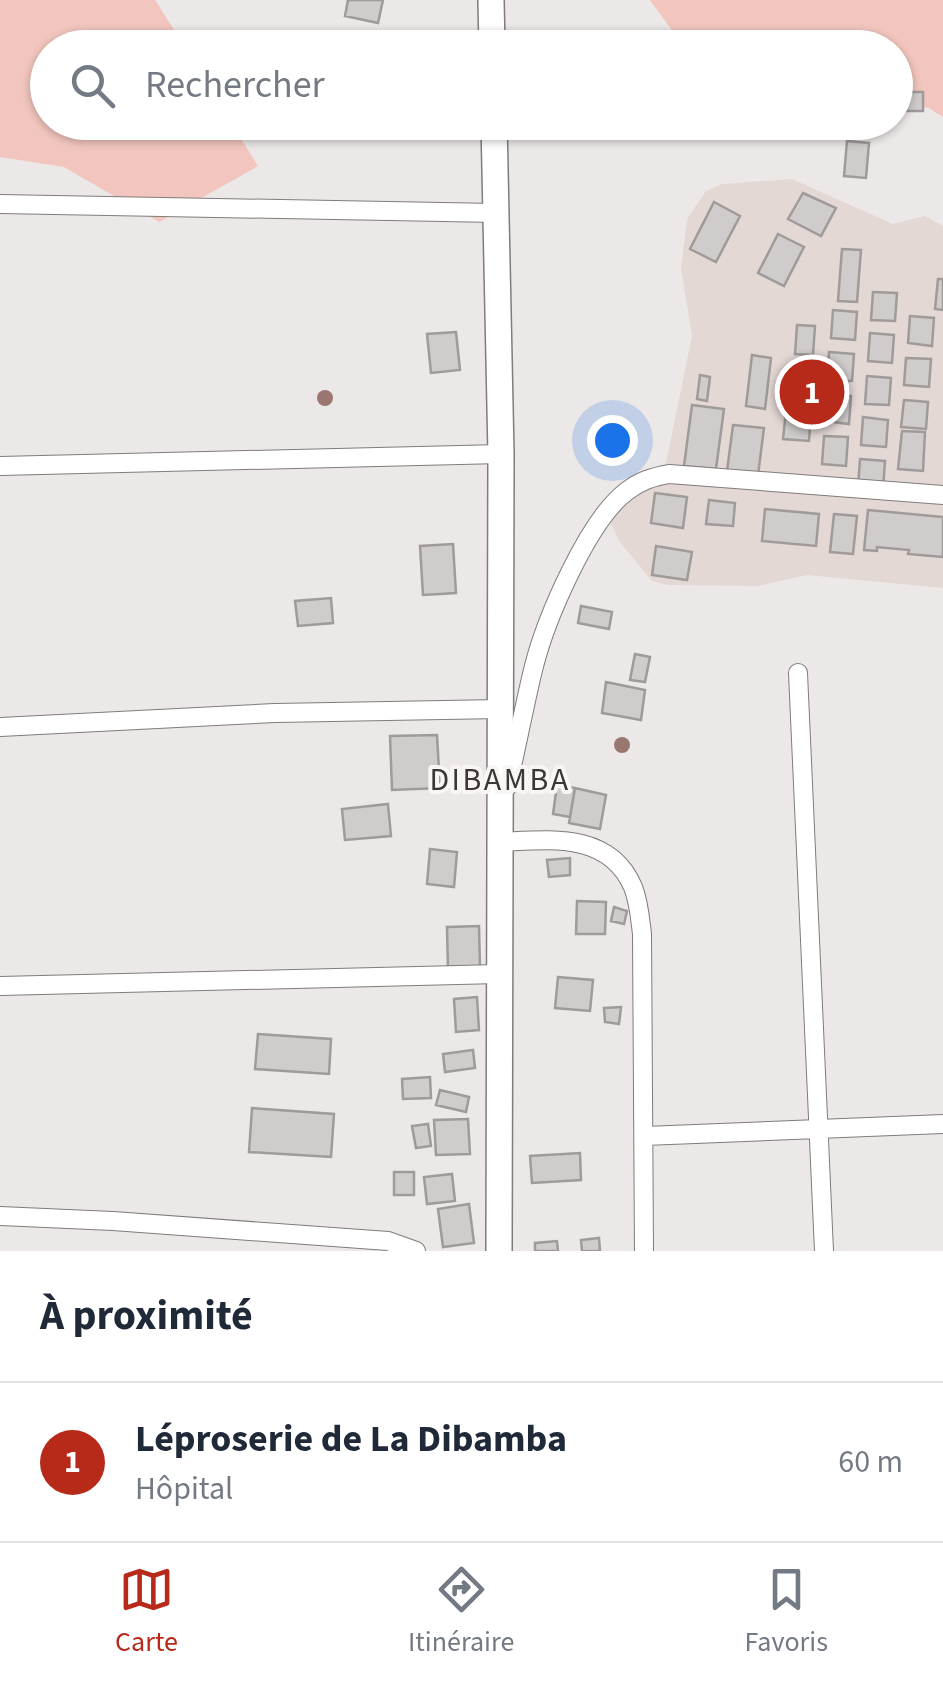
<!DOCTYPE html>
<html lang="fr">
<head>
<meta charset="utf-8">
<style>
  :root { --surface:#fff; --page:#f6f6f7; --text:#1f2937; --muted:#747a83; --line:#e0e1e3; --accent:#b72a19 }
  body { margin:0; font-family:"Source Sans 3",sans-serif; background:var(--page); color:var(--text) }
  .you { position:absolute; left:612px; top:440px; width:35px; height:35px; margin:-25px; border:8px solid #fff; border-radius:50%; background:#1a73e8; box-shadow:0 0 0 15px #1a73e833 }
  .badge { display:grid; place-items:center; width:65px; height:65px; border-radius:50%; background:var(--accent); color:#fff; font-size:32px; font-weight:700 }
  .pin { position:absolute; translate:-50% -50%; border:5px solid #fff; box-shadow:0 2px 10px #0006 }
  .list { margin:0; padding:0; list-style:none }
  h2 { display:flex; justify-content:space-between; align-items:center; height:130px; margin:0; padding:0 40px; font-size:42px }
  h2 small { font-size:32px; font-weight:400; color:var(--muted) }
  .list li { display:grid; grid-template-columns:65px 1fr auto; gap:30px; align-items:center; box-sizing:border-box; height:160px; padding:0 40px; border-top:2px solid var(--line) }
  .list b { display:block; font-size:38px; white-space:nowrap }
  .list p { margin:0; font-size:32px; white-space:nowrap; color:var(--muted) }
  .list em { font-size:32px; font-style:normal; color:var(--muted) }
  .icon { flex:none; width:55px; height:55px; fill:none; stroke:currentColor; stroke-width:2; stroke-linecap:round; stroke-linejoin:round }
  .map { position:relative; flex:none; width:943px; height:1251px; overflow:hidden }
  .search { position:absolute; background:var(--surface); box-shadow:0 2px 8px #0004; left:30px; right:30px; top:30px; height:110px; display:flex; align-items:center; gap:25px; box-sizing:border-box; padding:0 35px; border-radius:55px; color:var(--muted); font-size:38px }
  .sheet { height:290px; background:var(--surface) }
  nav { display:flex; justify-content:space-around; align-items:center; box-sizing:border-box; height:140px; border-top:2px solid var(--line); background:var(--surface); font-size:28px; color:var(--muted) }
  nav a { display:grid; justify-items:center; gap:5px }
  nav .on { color:var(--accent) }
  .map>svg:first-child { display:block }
</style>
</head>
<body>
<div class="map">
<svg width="943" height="1251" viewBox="0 0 943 1251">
  <rect width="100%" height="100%" fill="#ece8e7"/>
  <path fill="#e4d8d5" d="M792,179l101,45 32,-8 18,10v362l-136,-13 -49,11 -90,-1 -16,-4 -33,-40 -10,-22 57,-56 26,-127 -11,-68 6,-49 19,-28 16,-7z"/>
  <path fill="#f2c6be" d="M0,0h155l30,47 -137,1v74l183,1 27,43 -99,56 -95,-55 -64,-10z
    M650,0h293v117l-14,-9 -33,-6v-54l-212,-1z"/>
  <path fill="#d0cccb" stroke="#9f9b9b" stroke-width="2.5" d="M348,0h35l-5,23 -33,-7z
    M902,92h21v19h-21z
    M848,122h23l-1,11 -22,-3z
    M847,141l22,2 -3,35 -22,-2z
    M803,193l33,15 -15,28 -33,-17z
    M714,202l26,14 -24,46 -26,-13z
    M778,234l26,13 -20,39 -26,-13z
    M842,249l19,1 -4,52 -19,-1z
    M938,279h5v31l-8,-1z
    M873,292l24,1 -2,28 -24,-1z
    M833,310l24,2 -2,28 -24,-2z
    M910,316l24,2 -2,28 -24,-3z
    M797,325l18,1 -2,29 -18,-1z
    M456,332l4,38 -29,3 -4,-39z
    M870,333l24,2 -2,28 -24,-2z
    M829,352l25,2 -2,27 -25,-1z
    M752,355l19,3 -6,51 -19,-3z
    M906,358l25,1 -2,28 -25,-2z
    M788,369l26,2 -2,29 -26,-2z
    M700,375l10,2 -3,24 -10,-2z
    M867,376l24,2 -2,27 -24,-1z
    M826,393l25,3 -2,28 -25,-3z
    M904,400l24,2 -2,27 -25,-2z
    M692,405l32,4 -8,60 -32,-3z
    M786,410l25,3 -2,28 -26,-2z
    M863,417l25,3 -2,27 -25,-2z
    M733,425l31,3 -6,47 -31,-4z
    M902,431l23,1 -2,39 -25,-2z
    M824,436l24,1 -2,29 -24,-2z
    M860,459l25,2 -2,28 -25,-2z
    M655,493l32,4 -4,31 -32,-5z
    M709,500l26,3 -2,23 -27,-2z
    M765,509l54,5 -3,32 -54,-5z
    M868,510l75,7v40l-35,-3 1,-4 -32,-3v4l-13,-1z
    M834,514l23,2 -4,38 -23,-2z
    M453,544l3,49 -33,2 -3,-49z
    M656,546l36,6 -5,28 -35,-5z
    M331,598l2,25 -35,3 -3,-25z
    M581,606l31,6 -3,17 -31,-6z
    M635,654l15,3 -5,25 -15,-2z
    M606,682l39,8 -4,30 -39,-7z
    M437,735l3,53 -48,2 -2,-54z
    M557,785l18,3 -5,29 -17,-3z
    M575,788l31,7 -6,34 -31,-6z
    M388,804l3,32 -46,4 -3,-31z
    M430,849l27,3 -3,35 -27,-3z
    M570,858v17l-21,2 -2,-17z
    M577,901l29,1 -1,32h-29z
    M614,907l13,4 -3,13 -13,-3z
    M479,926l1,42 -32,2 -1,-43z
    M558,977l35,3 -3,31 -35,-3z
    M477,997l2,33 -23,2 -2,-33z
    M621,1007l-2,17 -14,-2 -1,-14z
    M258,1034l73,5 -2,35 -74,-5z
    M473,1050l2,18 -30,4 -2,-18z
    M430,1077l1,21 -28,1 -1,-20z
    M440,1090l29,7 -3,15 -30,-7z
    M252,1108l82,6 -3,43 -82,-5z
    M468,1119l2,35 -34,1 -2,-35z
    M428,1124l3,22 -15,2 -4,-22z
    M580,1153l1,27 -49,3 -2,-27z
    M394,1172h20v23h-20z
    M452,1174l3,27 -28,3 -3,-27z
    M469,1204l5,39 -31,4 -5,-38z
    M599,1238l1,13h-18l-1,-11z
    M557,1241l1,10h-23v-8z"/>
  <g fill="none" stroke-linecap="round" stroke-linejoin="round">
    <defs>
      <path id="minor" d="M0,204l496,9
        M0,466l501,-12
        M798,673l26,578
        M0,727l275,-14 225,-4
        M507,787c10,-40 17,-81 27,-121 12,-47 54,-146 93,-175 13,-10 25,-14 42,-17l274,21
        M500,842c49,-2 109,-11 133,45 6,15 7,31 9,47l2,317
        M0,986l499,-12
        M645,1136l298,-12
        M0,1216l113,5 275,20 28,10"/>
      <path id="secondary" d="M491,0l1,48
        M494,122l7,332 -2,797"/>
    </defs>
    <use href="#minor" stroke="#7f7c7b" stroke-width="20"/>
    <use href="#secondary" stroke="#7f7c7b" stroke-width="28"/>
    <use href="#minor" stroke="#fff" stroke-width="18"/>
    <use href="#secondary" stroke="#fff" stroke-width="25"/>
  </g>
  <g fill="#9a7671">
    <circle cx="325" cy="398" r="8"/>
    <circle cx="622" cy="745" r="8"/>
  </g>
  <g text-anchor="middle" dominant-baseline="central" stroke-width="8" stroke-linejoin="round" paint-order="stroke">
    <g font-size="32" letter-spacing="2.5" fill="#3a3736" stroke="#faf5f5">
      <text x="500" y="780">DIBAMBA</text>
    </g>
  </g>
</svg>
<div class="you"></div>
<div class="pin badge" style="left:812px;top:392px">1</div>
<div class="search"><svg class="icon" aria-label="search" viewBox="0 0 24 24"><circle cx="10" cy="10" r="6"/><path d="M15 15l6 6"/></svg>Rechercher</div>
</div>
<section class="sheet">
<h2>À proximité<small></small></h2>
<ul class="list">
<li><span class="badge">1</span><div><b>Léproserie de La Dibamba</b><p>Hôpital</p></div><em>60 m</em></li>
</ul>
</section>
<nav>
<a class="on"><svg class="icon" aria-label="map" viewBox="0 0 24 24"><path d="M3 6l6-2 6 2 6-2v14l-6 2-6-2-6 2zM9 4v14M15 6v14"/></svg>Carte</a>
<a><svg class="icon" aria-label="directions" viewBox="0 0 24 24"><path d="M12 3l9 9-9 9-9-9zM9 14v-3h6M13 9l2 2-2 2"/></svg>Itinéraire</a>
<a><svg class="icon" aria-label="saved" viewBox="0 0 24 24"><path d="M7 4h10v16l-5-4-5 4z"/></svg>Favoris</a>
</nav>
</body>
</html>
